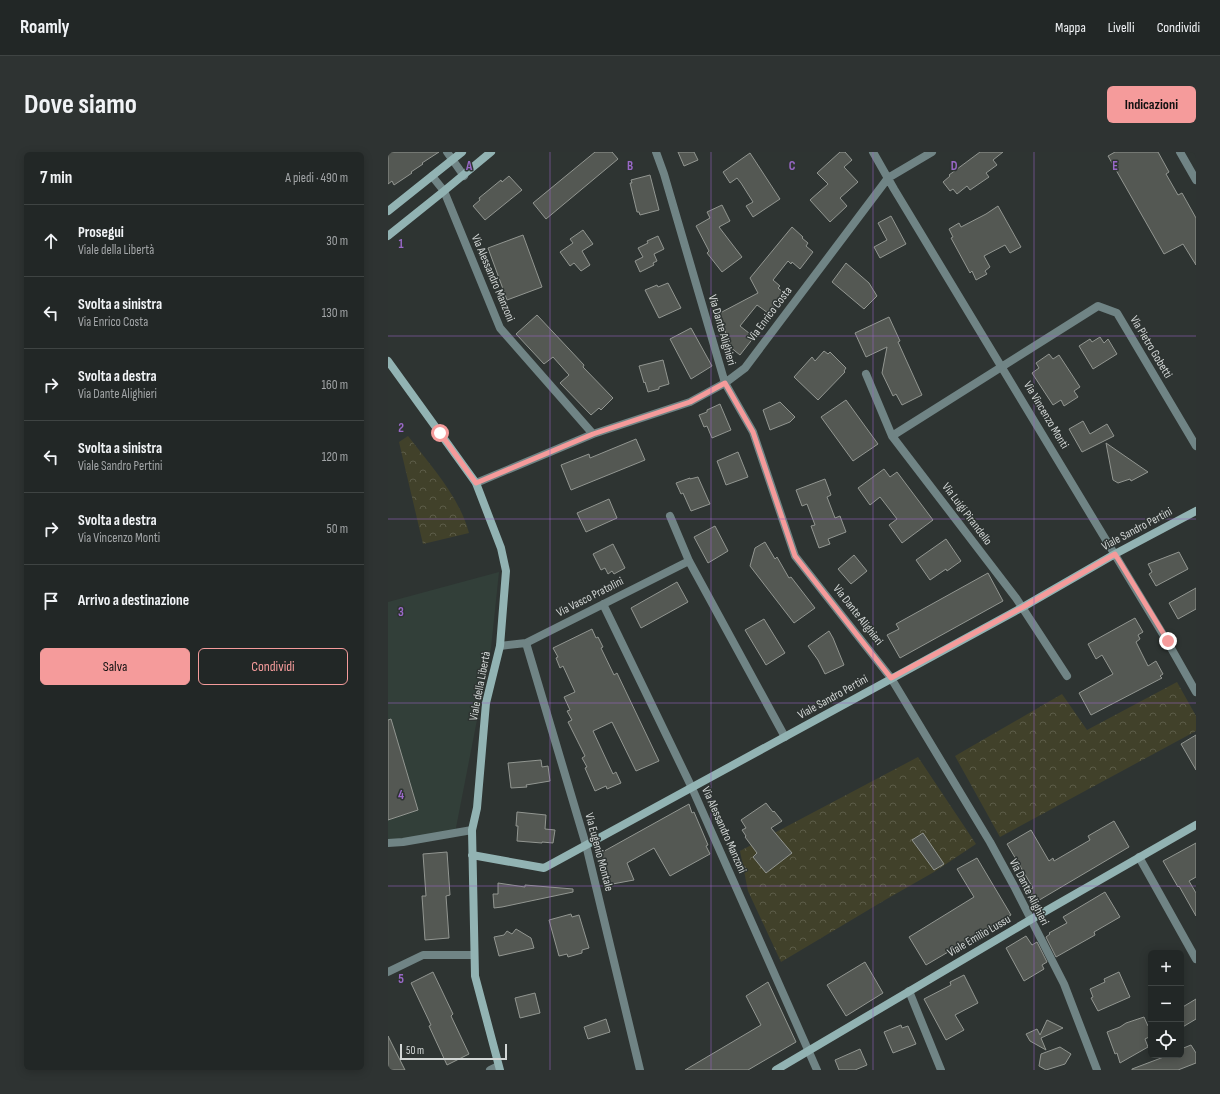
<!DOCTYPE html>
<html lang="it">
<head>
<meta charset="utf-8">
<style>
  :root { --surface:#222726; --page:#2e3332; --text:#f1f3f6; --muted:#a2a5a7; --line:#3f4443; --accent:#f59b9b }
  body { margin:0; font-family:"Sofia Sans Condensed",sans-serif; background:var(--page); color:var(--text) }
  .controls { position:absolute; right:12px; bottom:12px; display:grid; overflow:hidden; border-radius:6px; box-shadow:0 2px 10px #0003 }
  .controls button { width:36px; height:36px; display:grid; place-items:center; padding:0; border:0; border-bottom:1px solid var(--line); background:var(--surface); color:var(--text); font:20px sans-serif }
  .scale { position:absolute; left:12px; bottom:10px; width:107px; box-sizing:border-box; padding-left:4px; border:2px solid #d2d6d5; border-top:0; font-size:11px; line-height:14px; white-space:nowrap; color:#d2d6d5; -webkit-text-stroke:3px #2e3432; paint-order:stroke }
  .stop { position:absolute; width:12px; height:12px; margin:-9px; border:3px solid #f59b9b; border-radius:50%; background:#fff }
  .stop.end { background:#f59b9b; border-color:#fff; box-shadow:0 1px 4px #0008 }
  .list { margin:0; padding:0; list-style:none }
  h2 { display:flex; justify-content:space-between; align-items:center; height:52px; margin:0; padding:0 16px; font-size:17px }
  h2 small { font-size:13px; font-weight:400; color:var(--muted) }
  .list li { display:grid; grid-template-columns:26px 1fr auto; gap:12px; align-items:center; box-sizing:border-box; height:72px; padding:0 16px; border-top:1px solid var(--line) }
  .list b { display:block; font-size:15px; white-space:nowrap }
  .list p { margin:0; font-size:13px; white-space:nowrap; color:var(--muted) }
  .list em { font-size:13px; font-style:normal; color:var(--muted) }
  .actions { display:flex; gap:8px; padding:12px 16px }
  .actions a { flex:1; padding:9px 0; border:1px solid var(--accent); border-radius:6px; text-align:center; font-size:14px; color:var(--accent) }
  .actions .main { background:var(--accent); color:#111 }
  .icon { flex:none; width:22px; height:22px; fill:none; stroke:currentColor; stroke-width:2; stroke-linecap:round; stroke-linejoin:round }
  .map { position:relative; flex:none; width:808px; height:918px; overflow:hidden; border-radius:6px }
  header { display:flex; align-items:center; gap:24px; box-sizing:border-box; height:56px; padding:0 20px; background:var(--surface); border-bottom:1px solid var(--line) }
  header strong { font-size:19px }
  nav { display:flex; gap:22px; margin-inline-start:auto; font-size:14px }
  .intro { display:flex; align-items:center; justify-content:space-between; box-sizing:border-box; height:96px; padding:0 24px }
  h1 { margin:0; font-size:28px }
  .button { padding:10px 18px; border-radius:6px; background:var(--accent); color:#111; font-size:14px; font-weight:700 }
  main { display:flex; gap:24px; padding:0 24px }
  aside { flex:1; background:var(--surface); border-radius:6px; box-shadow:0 2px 10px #0003 }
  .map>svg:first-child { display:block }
</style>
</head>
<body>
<header>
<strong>Roamly</strong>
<nav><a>Mappa</a><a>Livelli</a><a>Condividi</a></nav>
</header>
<div class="intro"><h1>Dove siamo</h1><a class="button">Indicazioni</a></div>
<main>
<aside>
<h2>7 min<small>A piedi · 490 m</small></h2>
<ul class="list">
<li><svg class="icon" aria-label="ahead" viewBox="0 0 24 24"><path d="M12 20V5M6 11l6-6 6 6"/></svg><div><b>Prosegui</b><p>Viale della Libertà</p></div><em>30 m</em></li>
<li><svg class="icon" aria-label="left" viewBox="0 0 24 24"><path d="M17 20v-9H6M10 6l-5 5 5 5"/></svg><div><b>Svolta a sinistra</b><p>Via Enrico Costa</p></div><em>130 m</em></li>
<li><svg class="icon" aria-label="right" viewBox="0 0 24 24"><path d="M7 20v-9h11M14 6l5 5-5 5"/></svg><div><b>Svolta a destra</b><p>Via Dante Alighieri</p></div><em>160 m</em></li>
<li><svg class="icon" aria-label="left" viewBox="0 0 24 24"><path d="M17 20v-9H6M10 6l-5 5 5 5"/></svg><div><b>Svolta a sinistra</b><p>Viale Sandro Pertini</p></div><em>120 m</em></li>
<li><svg class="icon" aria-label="right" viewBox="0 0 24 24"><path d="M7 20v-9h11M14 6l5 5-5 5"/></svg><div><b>Svolta a destra</b><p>Via Vincenzo Monti</p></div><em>50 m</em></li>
<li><svg class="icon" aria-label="arrive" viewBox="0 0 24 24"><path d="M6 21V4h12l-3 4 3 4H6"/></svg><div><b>Arrivo a destinazione</b></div></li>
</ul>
<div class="actions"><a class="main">Salva</a><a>Condividi</a></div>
</aside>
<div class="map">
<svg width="808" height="918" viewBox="0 0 808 918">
  <defs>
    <pattern id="forest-crowns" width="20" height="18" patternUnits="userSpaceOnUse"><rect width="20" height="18" fill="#41412a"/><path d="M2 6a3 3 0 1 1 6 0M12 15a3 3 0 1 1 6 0" fill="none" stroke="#5c5c48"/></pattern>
  </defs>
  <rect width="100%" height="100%" fill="#2e3432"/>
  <path fill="#323f39" d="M111,420l-8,76 -36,185 -67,8v-239z"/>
  <path fill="url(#forest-crowns)" d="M20,284c23,30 51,60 61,97l-46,11 -24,-102z
    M789,530l19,34v15l-196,106 -45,-81 107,-62 25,36z
    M530,605l58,87 -42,28 -49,28 -104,62 -33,-71 -8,-40z"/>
  <path fill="#545853" stroke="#929691" d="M0,0h51l-17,11 1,1 -12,8 1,1 -18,12 -2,-4 -4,3z
    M207,0h17l6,7 -72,60 -13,-16z
    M290,0h16l4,8 -14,6z
    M452,0h5l7,8 -8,7 14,15 -18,16 7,8 -17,16 -20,-22 18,-16 -11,-11z
    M592,0h23l-10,8 4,5 -11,8 3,4 -19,13 -3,-4 -10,8 -4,-5 -3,2 -7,-9 7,-6 -1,-1z
    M727,0h43l11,20 -3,2 12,21 4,-2 14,25v47l-13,-21 -19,10 -56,-98z
    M362,1l30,46 -27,18 -7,-11 7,-4 -12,-19 -4,-5 -7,5 -7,-11z
    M262,23l9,35 -19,5 -1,-3h-2l-7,-29h2l-1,-3z
    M121,24l13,14 -37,30 -12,-14 7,-6 -1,-2 22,-18 1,2z
    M334,53l8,16 -11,6 23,30 -20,15 -15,-19 2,-2 -13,-25 14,-8 -3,-6z
    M610,54l23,41 -11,6 -5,-8 -21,11 6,11 -5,4 2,3 -11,6 -4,-9 -2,2 -19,-35 2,-1 -4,-8 10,-6 2,4 25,-13z
    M503,64l15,28 -26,14 -6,-11 13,-7 -9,-17z
    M404,75l11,10 -1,1 6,5 -2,3 7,6 -13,17 -8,-7 -1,2 -3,-3 -15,19 7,6 -2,2 6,5 -16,20 -11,-8 -17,21 14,11 -14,18 -15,-12 4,-5 -5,-4 2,-2 -7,-5 3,-4 -7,-5 5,-5 38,-20 -8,-15z
    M195,78l10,14 -11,7 8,14 -9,6 -7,-8 -4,3 -10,-14 13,-9 -3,-4z
    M135,83l19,52 -35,13 -19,-52z
    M270,84l6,13 -10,5 3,7 -4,2 1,2 -14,7 -5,-11 8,-4 -5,-9 10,-5 -1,-2z
    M458,111l23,20 8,13 -13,13 -32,-27z
    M280,131l13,25 -22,10 -14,-28 12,-5 1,2z
    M149,163l47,50 -1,2 30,31 -12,12 -2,-2 -8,7 -31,-32 9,-8 -16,-18 -9,7 -28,-30z
    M501,165l11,24 -2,1 24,53 -20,10 -6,-11 -3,2 -11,-23 5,-26 -21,10 -11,-24z
    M303,176l21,38 -21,13 -21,-40z
    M712,185l4,6 4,-4 9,15 -24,15 -14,-23 11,-7 2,3z
    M436,199l4,3 2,-2 16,16 -2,3 1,1 -27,28 -24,-23 18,-20 3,4z
    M661,202l4,5 6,-4 21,32 -6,4 4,6 -14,9 -3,-6 -8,5 -21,-32 7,-5 -3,-5z
    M275,208l6,24 -10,3v2l-11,3 -3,-10 -1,1 -5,-17z
    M458,248l32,44 -25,17 -32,-44z
    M392,250l15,15 -5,5 -20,8 -7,-20z
    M332,252l11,26 -19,8 -5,-12 -3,1 -5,-12 8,-3v-2z
    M695,269l7,13 17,-10 7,12 -32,16 -13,-23z
    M248,287l9,21 -74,30 -10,-25 28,-11 1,4z
    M718,291l42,29 -17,9 -1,-2 -12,4 -5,-3z
    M350,300l10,25 -22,8 -9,-24z
    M496,317l6,8 7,-5 36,48 -31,23 -13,-18 8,-6 -17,-22 -10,8 -12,-17z
    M310,325l12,27 -19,7 -8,-18 -2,1 -5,-11 14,-5v1z
    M437,327l6,16 -4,2 8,21 5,-2 6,16 -18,7 2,5 -11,4 -8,-22 4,-1 -8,-21 -5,2 -6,-16z
    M221,347l8,19 -31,14 -9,-19z
    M327,374l13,25 -20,12 -14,-26z
    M558,387l15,22 -14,10 -1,-2 -16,11 -14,-20z
    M377,390l10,17 2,-2 12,21 2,-1 24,31 -21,15 -44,-57 5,-18z
    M225,392l12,24 -11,6 -2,-3 -4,3 -3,-6 -4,2 -8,-16z
    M791,400l9,17 -32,17 -7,-12 3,-2 -4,-8z
    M466,403l13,16 -16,13 -13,-15z
    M600,421l15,28 -103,57 -13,-23 12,-6 -3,-5z
    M289,430l11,20 -47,26 -10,-20z
    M808,436v21l-18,10 -9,-16z
    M747,466l8,14 -5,3 2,4 -4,3 12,24 8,-5 7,13 -3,2 2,2 -71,37 -12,-22 34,-19 -11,-19 -6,4 -8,-15z
    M376,467l21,34 -19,12 -21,-35z
    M204,477l4,9 2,-1 5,10 -2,1 13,27 3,-2 42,88 -23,10 -24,-49 -19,9 20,43 3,-2 5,11 -14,6 -1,-3 -11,5 -10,-23 2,-1 -5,-9 3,-2 -17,-34 4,-2 -5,-9 3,-1 -6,-13 11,-5 -12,-26 -3,2 -4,-10 2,-1 -5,-9z
    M441,479l4,7 11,27 -19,9 -7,-14 -10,-14z
    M3,567l27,91 -30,10v-100z
    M808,583v35l-15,-26z
    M153,608l1,7 6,-1 2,15 -24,4 1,2 -16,1 -3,-25z
    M378,651l7,9 1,-1 8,10 -11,7 21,25 -26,20 -13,-16 4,-4 -12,-16 1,-1 -4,-6 4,-2 -5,-8z
    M301,652l3,9 2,-1 14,33 -2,1 4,8 -40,22 -16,-28 -27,15 7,17 -27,5 -8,-31z
    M129,660l29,3 -1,14 10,1 -2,13 -11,-1v1l-25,-2 1,-15h-2z
    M726,669l15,26 -93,55 -7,-12 4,-2 -26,-44 24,-14 18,31 4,-3 1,3 36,-21 -2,-4z
    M535,681l21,31 -10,6 -22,-30z
    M808,691v34l-7,4 7,12v23l-17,-30 -1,1 -15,-26z
    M59,700l3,43 -4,1 3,42 -24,2 -3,-44h4l-3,-42z
    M589,706l34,57 -85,50 -17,-28 65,-40 -17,-28z
    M110,731l27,4v-2l48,4v3l-71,15 -8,1 -1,-14h5z
    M717,740l15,25 -26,15 1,3 -39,22 -10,-20 4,-3 -1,-1 18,-10 -4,-6z
    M183,762l1,3 7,-2 10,33 -7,2v3l-14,4 -1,-3 -8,2 -10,-36z
    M128,777l15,9 3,10 -35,8 -5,-19 10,-2 3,-4 5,3z
    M638,784l6,9 5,-3 10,20 -5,3 2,4 -20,12 -18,-33z
    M477,810l18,31 -37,23 -19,-31z
    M45,820l20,42 -2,2 18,38 -22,11 -18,-39 2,-1 -20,-42z
    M731,820l11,25 -32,14 -7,-13 2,-1 -3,-8 15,-7 -1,-3z
    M576,823l14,28 -23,12 9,15 -18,10 -22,-41 27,-14 -1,-3z
    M380,830l28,60 -48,28h-63l76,-45 -15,-29z
    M147,841l5,20 -20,5 -5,-20z
    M808,847v20l-15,9v-20z
    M756,865l4,9 3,-1v11l-6,3 3,8 -28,16 -3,-10 -2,1 -8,-22 13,-5 6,-4z
    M218,867l4,13 -22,7 -4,-12z
    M659,868l16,8 -22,10 5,12 -16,-9 -4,-7 11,-5 3,6z
    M513,873l1,3 6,-2 8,18 -23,9 -9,-21z
    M0,884l17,34h-17z
    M803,893l5,8v10l-18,7h-46v-1l37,-14h12v-6z
    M672,895l11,7 -6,10 -19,6 -7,-4 2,-12z
    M472,897l7,16 -12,5h-16l-4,-10z"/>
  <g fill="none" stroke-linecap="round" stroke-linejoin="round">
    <path stroke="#708485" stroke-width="8" d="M59,0l17,24
      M268,0l8,22 61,209 28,49 42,124 96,122 99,164 24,44 50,98 33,86
      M485,0l21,37 273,452 29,51
      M792,0l16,28
      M44,24l12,15 56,137 93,106
      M478,222l26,62
      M88,331l117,-49 97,-32 35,-19 20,-15 143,-190 44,-26
      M282,364l19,45 96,176
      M215,452l89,184 125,282
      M138,491l60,202 54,225
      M112,494l26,-3 163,-82
      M679,524l-51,-78 -124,-162 206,-130 19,7 79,133
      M0,691l15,-1 69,-12
      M751,705l57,102
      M0,820l35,-17h51
      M521,839l32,79
      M102,918l8,-4"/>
    <path stroke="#92b3b3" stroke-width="8" d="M0,59l74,-59
      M0,84l56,-45 47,-39
      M0,209l88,122 25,65 5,23 -6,75 -14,57 -9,105 -5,22 3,146 25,94
      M84,703l72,13 479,-261 92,-53 81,-43
      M388,918l254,-150 166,-95"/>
  </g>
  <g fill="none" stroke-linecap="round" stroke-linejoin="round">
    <path stroke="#f59b9b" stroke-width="5" d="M52,281l36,50 117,-49 97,-32 35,-19 28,49 42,124 96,122 132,-71 92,-53 53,87"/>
  </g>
  <path fill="none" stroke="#9968c7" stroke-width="1" stroke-opacity="0.55" d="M162,0v918M323,0v918M485,0v918M646,0v918M0,184h808M0,367h808M0,551h808M0,734h808"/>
  <g text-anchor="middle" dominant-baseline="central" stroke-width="3" stroke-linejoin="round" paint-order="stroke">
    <g font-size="12" fill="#d2d6d5" stroke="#2e3432">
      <text transform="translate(105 126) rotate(67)">Via Alessandro Manzoni</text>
      <text transform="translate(382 162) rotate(-53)">Via Enrico Costa</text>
      <text transform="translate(334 178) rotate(74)">Via Dante Alighieri</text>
      <text transform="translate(763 195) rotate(59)">Via Pietro Gobetti</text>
      <text transform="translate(658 263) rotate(59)">Via Vincenzo Monti</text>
      <text transform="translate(579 362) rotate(53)">Via Luigi Pirandello</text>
      <text transform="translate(749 377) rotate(-28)">Viale Sandro Pertini</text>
      <text transform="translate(202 445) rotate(-27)">Via Vasco Pratolini</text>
      <text transform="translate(470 463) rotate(52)">Via Dante Alighieri</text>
      <text transform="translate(92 534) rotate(-79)">Viale della Libertà</text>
      <text transform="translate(445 545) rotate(-29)">Viale Sandro Pertini</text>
      <text transform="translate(336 678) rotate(66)">Via Alessandro Manzoni</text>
      <text transform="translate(211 700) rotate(75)">Via Eugenio Montale</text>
      <text transform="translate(641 740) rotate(63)">Via Dante Alighieri</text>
      <text transform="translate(591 784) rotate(-30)">Viale Emilio Lussu</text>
    </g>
  </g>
  <g font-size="13" text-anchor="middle" font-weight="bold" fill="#9968c7" stroke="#2e3432" stroke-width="3" stroke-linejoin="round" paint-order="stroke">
    <text x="81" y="18">A</text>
    <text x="242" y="18">B</text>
    <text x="404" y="18">C</text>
    <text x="566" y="18">D</text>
    <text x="727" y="18">E</text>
    <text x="13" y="96">1</text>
    <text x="13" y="280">2</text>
    <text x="13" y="464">3</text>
    <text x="13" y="647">4</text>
    <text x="13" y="831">5</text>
  </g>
</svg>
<div class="controls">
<button>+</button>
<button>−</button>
<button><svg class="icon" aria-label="locate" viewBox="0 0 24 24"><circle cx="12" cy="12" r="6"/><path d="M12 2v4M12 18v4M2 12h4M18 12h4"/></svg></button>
</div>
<div class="scale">50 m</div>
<div class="stop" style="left:52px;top:281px"></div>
<div class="stop end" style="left:780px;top:489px"></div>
</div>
</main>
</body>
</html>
